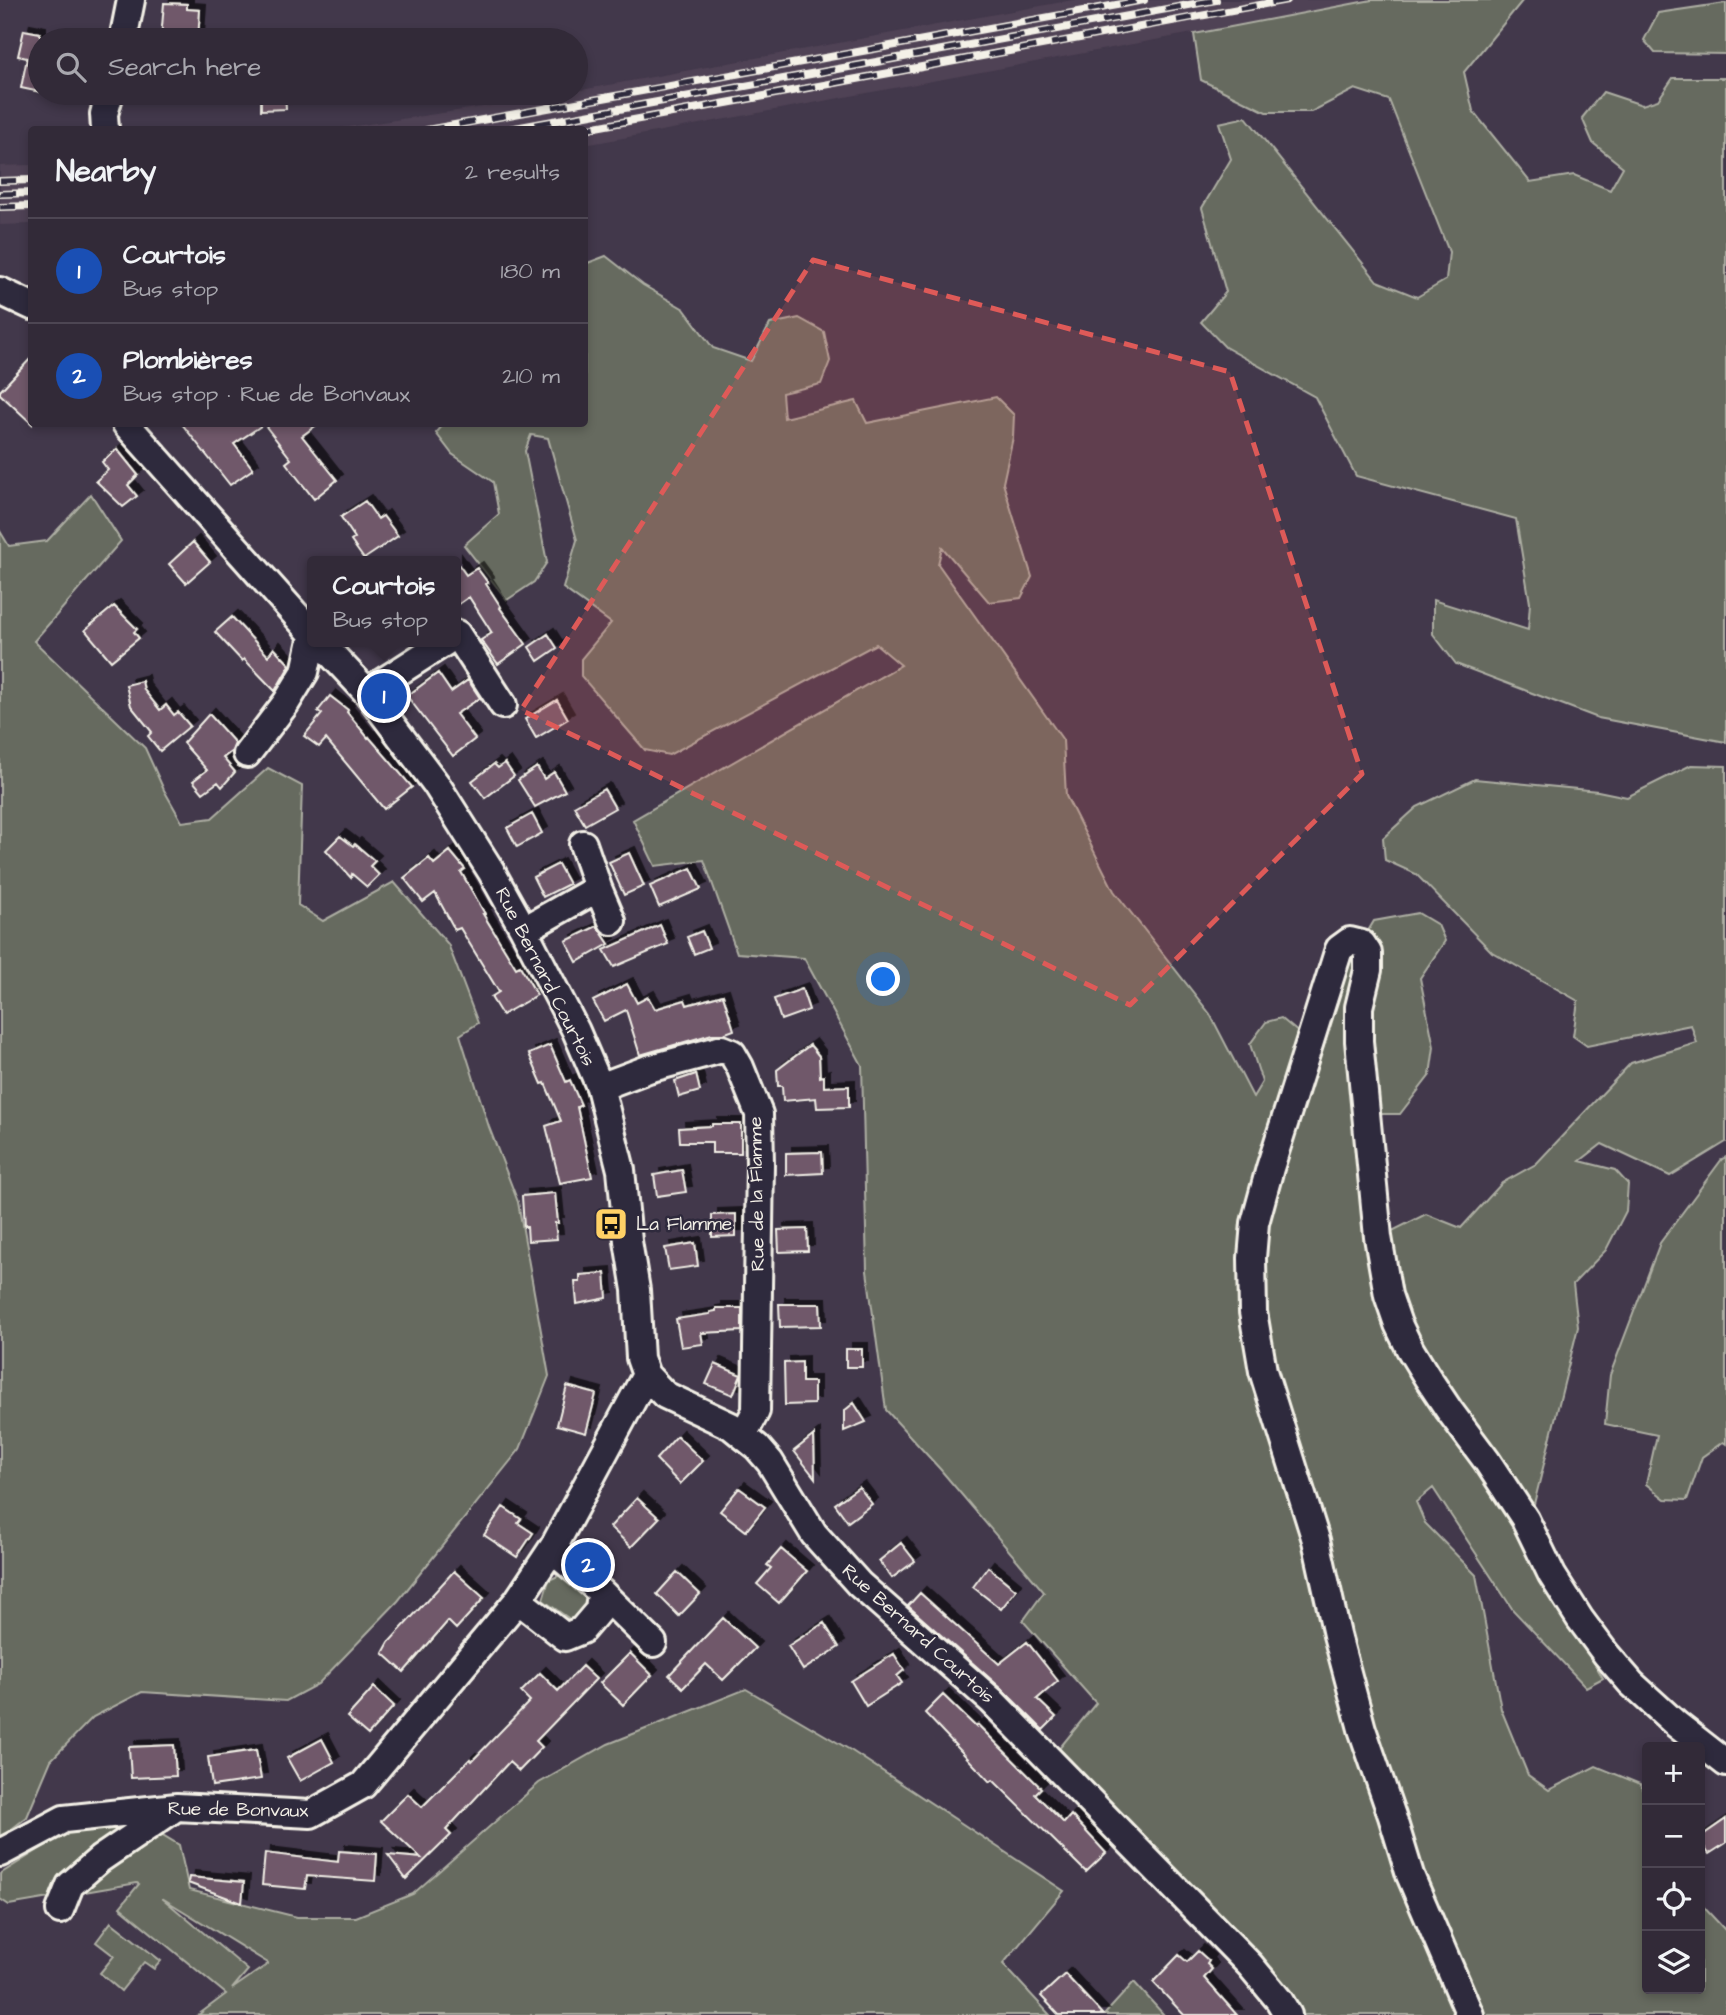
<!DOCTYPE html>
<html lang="en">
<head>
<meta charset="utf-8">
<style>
  :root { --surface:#322a38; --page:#3a3240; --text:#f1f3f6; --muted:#a8a7ae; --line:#4d4653; --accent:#d6ab8b }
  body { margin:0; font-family:"Architects Daughter",sans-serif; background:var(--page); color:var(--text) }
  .controls { position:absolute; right:21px; bottom:21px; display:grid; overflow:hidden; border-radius:7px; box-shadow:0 4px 10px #0003 }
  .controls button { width:63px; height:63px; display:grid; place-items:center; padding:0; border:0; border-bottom:2px solid var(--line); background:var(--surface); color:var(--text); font:35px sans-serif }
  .you { position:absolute; left:884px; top:980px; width:24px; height:24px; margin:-18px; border:5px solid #fff; border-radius:50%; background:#1a73e8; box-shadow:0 0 0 10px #1a73e833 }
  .badge { display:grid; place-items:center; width:46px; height:46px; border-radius:50%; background:var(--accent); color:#fff; font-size:23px; font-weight:700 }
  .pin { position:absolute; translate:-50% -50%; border:4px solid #fff; box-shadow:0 2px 7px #0006 }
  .popup { position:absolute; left:307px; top:556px; width:154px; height:91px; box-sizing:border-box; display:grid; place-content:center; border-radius:7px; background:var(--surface); filter:drop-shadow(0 2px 5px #0005); font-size:23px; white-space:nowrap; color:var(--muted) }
  .popup b { font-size:26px; color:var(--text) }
  .popup::after { content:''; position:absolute; left:50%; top:100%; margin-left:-14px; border:14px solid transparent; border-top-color:var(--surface) }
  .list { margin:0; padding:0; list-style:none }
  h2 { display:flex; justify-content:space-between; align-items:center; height:91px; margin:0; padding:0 28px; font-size:30px }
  h2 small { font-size:23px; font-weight:400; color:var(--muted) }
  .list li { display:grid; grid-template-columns:46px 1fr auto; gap:21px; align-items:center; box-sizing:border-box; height:105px; padding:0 28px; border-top:2px solid var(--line) }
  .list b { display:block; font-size:26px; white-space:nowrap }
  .list p { margin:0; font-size:23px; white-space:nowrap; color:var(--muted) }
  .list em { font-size:23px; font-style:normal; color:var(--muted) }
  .icon { flex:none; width:38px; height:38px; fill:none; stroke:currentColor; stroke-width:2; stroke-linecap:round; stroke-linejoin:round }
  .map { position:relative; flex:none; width:1726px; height:2015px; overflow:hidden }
  .search { position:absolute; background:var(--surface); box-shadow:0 4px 10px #0003; left:28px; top:28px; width:560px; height:77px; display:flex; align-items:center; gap:18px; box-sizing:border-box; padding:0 24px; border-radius:38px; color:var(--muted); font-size:26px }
  .panel { position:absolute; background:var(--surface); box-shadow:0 4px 10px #0003; left:28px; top:126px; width:560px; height:301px; border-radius:7px }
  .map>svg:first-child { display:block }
</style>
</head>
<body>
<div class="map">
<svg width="1726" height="2015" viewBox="0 0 1726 2015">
  <defs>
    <filter id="shadow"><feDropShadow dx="6" dy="-6" stdDeviation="0" flood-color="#0009"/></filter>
  </defs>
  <rect width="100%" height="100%" fill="#42384b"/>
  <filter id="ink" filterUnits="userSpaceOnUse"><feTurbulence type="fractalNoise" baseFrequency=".0143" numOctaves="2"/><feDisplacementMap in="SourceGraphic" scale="14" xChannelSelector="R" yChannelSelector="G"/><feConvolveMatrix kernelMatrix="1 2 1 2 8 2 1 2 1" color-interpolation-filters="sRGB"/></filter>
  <g filter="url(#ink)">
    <path fill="#504255" d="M1073,0h299l-787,145 -1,-15 -249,-1 241,-36v-2z
      M31,165v59l-31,1v-59z"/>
    <path fill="#666b5e" stroke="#adaea3" stroke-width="2" fill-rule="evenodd" d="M1372,0h151l-59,72 9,39 57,71 44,-7 36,15 13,-23 -30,-24 -11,-25 21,-26 39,13 16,-5 15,-22h53v664l-128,-24 -142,-54 -23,-30v-34l95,30 2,-27 -14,-84 -160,-43 -41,-79 -90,-50 -24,-25 25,-30 -24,-84 29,-49 -12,-36 27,-6 131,164 40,16 29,-17 3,-28 -60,-152 -34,-11 -44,23h-45l-65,-32 -7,-46z
      M1726,3v51l-71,-1 -11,-13 14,-27z
      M606,256l37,29 41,24 29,39 38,13 19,-37 29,-6 25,14 6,29 -9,23 -39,9 2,25 72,-17 11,22 129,-26 18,18 -1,22 -10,46 29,94 -11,21 -32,4 -47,-55 -4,17 125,176 3,56 48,95 96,123 43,83 9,-15 -12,-38 16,-22 15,-4 36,30 36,-92 21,-35 44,-8 20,12 7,16 -25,37 14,69 -4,28 -30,39h-43l15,133 132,259 99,172 -17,9 -73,-77 -80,-122 -17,14 9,21 51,52 25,134 27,66 21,15 47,-24 44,18 7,12v193h53v-86l26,28v84h-428l-42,-58 -198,-207 38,-47 -73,-82 21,-29 -104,-123 -54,-59 -19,-139 -5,-206 -58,-107 -67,-5 -33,-93 -49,6 -22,-46 268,-155 -25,-21 -207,111 -24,-5 -64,-74v-17l30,-36 -48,-35 14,-48 -29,-102 -17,-3 -6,16 22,111 -13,20 -27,18 -43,-55 35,-31 -6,-32 -41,-28 -16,-21 8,-9h140l1,-160z
      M91,494l30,47 -87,100 111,107 19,42 18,32 30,-4 56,-50 34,18 -4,119 25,16 71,-39 54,62 30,79 -18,12 29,92 29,75 31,174 -29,73 -122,152 -80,83 -32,17 -144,-9 -49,25 -42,43 -24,57 -27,21v-1307l9,15 38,-5z
      M1691,765l35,1v376l-56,34 -68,-32 -22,17 35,9 13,14 -2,27 -20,39 -33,34 5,43 -45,181 -95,-128 -35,-69 -15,-78 38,-19 35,14 41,-45 34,-19 95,-101 66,-20 -6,-18 -104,21 -14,-10 5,-35 -86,-49 -76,-78 -31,-14 -2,-22 34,-31 58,-28 123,12 29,6z
      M1726,1157v287l-3,-2 -21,15 -15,43 -22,-1 -19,-15 11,-49 -52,-11 5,-49 50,-132 62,-84z
      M567,1572l23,21 -1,9 -18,18 -28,-20 6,-20z
      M746,1689l106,62 212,140 -61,73 47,51h-852l28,-21 -106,-87 19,-23 -2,-1 -128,22 -9,-6v-25l75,-47 76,1 28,17 10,45 108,27h59l57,-23 126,-111 69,-39zM162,1898l106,65v1l-36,25 16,-19z
      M111,1922l50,39 -7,8 -10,-7 -23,29 -21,-18 14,-17 -18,-14z
      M1134,1982l30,33h-60z"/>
    <path fill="#6f586b" stroke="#f4f1e8" stroke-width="2" filter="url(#shadow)" d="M164,3l23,1v5l13,1 -2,30 -37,-1z
      M24,30l16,3v59l-19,-4 6,-30 -9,-2z
      M261,93h24l1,16 -25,1z
      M32,357v67l-32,-30v-3z
      M182,424h136l-16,12 35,44 -23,19 -28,-36 5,-4 -27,-35 -30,20 19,25 -23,16z
      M117,449l21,26 -10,10 9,11 -14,11 -27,-26 12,-11 -6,-8z
      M365,501l13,18 5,-3 15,20 -34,23 -13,-18 4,-3 -14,-21z
      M193,542l17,20 -24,21 -17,-19z
      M456,561l10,14 11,-7 11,15 -2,1 15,23 -1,1 26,36 -28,20 -17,-24 11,-7 -23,-36 -13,9z
      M114,606l23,23 -3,3 5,6 -28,23 -26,-31z
      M232,617l36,39 6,-8 16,17 -15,26 -31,-32 -2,2 -27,-29z
      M548,634l9,14 -19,13 -9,-14z
      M438,673l13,19 17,-12 12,18 -24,16 19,25 -22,17 -46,-60z
      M142,681l2,9 16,20 6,-5 8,10 4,-3 12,14 -30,25 -12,-15 4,-4 -21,-26 -5,-21z
      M330,696l18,14 -1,2 21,26 1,-1 43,50 -28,22 -58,-70 -7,8 -15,-11 18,-22 -4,-3z
      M557,700l11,19 -32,19 -11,-19z
      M209,714l26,29 -3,8 -9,7 12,14 -13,15 -4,-5 -15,11 -10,-12 14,-11 -24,-27z
      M505,763l9,13 -29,22 -13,-17 22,-17 4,4z
      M537,767l7,12 10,-7 11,19 -30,16 -17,-27z
      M604,789l11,19 -30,17 -11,-19z
      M532,814l10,19 -25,14 -10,-19z
      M340,836l13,10 2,-2 20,17 -5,5 9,9 -12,12 -15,-13 -1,4 -25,-28z
      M450,851l15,18 -4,3 24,42h-2l33,54 4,-2 17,29 -35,20 -11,-18 8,-5 -39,-64 -5,2 -20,-37 -12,9 -19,-24 25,-20 5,6z
      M629,853l15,33 -20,9 -15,-33z
      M558,864l11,20 -26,13 -10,-20z
      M691,868l10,21 -42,18 -9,-21z
      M660,925l8,19 -54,23 -10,-17z
      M597,926l12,18 -32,18 -11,-21z
      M702,931l7,17 -15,6 -7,-17z
      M627,984l10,19 11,-6 7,12 30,-9 2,5 36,-10 11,35 -11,4h-11l-72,21 -14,-45 -22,11 -11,-20z
      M802,989l7,21 -28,10 -7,-21z
      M550,1045l16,37 4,-2 11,25 -4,2 15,70 -32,6 -14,-57 15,-5 -16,-38 -3,1 -13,-30z
      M810,1045l9,11 1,21 4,-1v11l25,-1v21l-32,1 -1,-10 -33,3 -1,-15h-4l-1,-16z
      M696,1074l4,17 -21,6 -4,-16z
      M712,1124h29v29h-29v-11h-32l-1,-14 33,-2z
      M822,1152l1,21 -37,2v-22z
      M682,1170l4,22 -29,4 -3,-21z
      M555,1193l3,30h-3l2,16 -29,2 -1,-14h-3l-2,-31z
      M736,1214v22l-24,1v-22z
      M807,1229l1,22 -29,1 -1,-22z
      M695,1243l3,23 -29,4 -4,-22z
      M605,1273l2,25 -30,6 -2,-22h5v-7z
      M779,1304h41l1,22 -41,1z
      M716,1308h26v23l-41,2 2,11 -22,3 -5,-28 34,-5v-2l6,-1z
      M846,1349h16v18h-16z
      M802,1362v20h12v22l-29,1 -1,-42z
      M715,1364l26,11 -8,20 -27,-11z
      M567,1386l29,8 -10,39 -29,-8z
      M854,1403l12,19 -22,9v-20z
      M814,1435l1,43 -21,-27z
      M677,1436l26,25 -23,23 -24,-25z
      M859,1487l13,17 -24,18 -13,-18z
      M739,1488l26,19 -19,24 -26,-20z
      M637,1498l22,20 -28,29 -21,-20z
      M503,1507l18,12 -3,4 15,10 -16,24 -33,-22z
      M901,1543l14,18 -23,17 -13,-17z
      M781,1549l26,22 -28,32 -22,-19 14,-16 -4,-3z
      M988,1567l28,23 -15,19 -28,-22z
      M454,1571l30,27 -28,31 -8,-8 -44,51 -21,-19 6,-11z
      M677,1572l23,22 -21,22 -22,-22z
      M920,1593l79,71 28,-22 31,39 -21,18 19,18 -13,13 -41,-41 -94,-83z
      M723,1618l32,30 -32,32 -17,-16 -23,24 -14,-13z
      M824,1623l15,24 -36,23 -15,-24z
      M630,1653l22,22 -29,30 -23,-22z
      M894,1654l10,16 -7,6 5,7 -36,23 -15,-25z
      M582,1666l14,13 -60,62 6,6 -23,24 -10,-9 -63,68 5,5 -45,44 -18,-24 33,3 -40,-37 27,-27 14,13 48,-48 2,2 58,-60 -9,-9 19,-19 18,18z
      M374,1687l20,19 -26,29 -21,-18z
      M943,1695l33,32 2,-2 63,63 -6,6 29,29 7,-8 35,38 -20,19 -93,-92 -3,2 -65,-69z
      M322,1739l12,23 -34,19 -13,-23z
      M174,1745l2,31 -45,2 -2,-31z
      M256,1750l5,29 -49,7 -4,-29z
      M1726,1819v24l-17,11 -9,-13v-4z
      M339,1851l38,3 -2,27 -68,-5 -2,13 -43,-4 3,-32 73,9z
      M189,1877l55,5 -2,21 -54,-20z
      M1198,1951l11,10 -2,3 5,5 -8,9 33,37h-53l-31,-33 26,-27 8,7z
      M1065,1974l23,25 15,16h-44l-18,-19z"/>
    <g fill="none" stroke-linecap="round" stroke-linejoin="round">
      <defs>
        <path id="minor" d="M123,40l8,-40
          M105,130l-1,-16 6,-21
          M0,291l32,15
          M126,424l186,209
          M456,635l1,-1 46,71
          M320,642l47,50 69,92 55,87 33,59 52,101 24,56 21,83 7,71 8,49 4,68 6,17 19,20 66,31 26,21 13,15 44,72 45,50 133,117 258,264 29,35 9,15
          M367,692l78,-50
          M247,754l39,-51 19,-31 7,-32
          M583,844l15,44
          M524,930l74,-42 14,33
          M600,1087l48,-18 74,-20 10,4 8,14 19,47 1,50 -4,247 -13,24
          M601,1592l52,51
          M518,1600l47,37 17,-7 17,-20 2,-18 -36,-31 -11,-15
          M0,1853l64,-34 113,-12 134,7 52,-29 155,-185 36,-54 92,-171
          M60,1910l10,-25 30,-26 75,-51
          M1470,2015l-60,-140 -18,-59 -30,-87 -25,-94 -21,-95 -53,-169 -10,-59 -1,-54 3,-35 15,-55 69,-219 11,-8 12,3 6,9v17l-9,37v34l19,196 10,58 10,29 12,25 17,28 22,33 38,51 38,58 27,56 28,44 26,35 25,29 45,41 50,39"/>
      </defs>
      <use href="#minor" stroke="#f4f1e8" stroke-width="32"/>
      <use href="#minor" stroke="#2f2a3d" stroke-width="26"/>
      <defs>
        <path id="rail" d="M427,130l717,-130
          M504,130l712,-130
          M579,130l708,-130
          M0,181l32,-1
          M0,194l32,-1
          M0,207l32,-1"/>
      </defs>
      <use href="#rail" stroke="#f4f1e8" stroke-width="8"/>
      <use href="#rail" stroke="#2f2a3d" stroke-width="5" stroke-dasharray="16" stroke-linecap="butt"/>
    </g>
  </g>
  <path fill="#de5a58" fill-opacity="0.2" stroke="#de5a58" stroke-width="5" stroke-dasharray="14 9" stroke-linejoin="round" d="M813,260l417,112 132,402 -232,231 -609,-295z"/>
  <defs>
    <symbol id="bus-square" viewBox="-11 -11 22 22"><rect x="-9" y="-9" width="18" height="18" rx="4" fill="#ffd166" stroke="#2f2a3d"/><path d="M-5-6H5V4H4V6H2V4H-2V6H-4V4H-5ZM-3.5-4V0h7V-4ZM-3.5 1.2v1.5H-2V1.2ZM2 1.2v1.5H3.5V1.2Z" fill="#111"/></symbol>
  </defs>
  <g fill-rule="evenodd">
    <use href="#bus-square" x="592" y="1205" width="38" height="38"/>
  </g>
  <g text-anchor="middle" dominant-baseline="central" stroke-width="5" stroke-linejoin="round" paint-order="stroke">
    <g font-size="19" fill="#f4f1e8" stroke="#2f2a3d">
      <text transform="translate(545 977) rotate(63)">Rue Bernard Courtois</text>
      <text transform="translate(757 1194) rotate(-91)">Rue de la Flamme</text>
      <text transform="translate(918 1634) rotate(42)">Rue Bernard Courtois</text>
      <text transform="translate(238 1810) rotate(1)">Rue de Bonvaux</text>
    </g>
    <g font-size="19" fill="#f4f1e8" stroke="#2f2a3d" text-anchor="start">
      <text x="636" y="1224">La Flamme</text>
    </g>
  </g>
</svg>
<div class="controls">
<button>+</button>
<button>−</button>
<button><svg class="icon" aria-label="locate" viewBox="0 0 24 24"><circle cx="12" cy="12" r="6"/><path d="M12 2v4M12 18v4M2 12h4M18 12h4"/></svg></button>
<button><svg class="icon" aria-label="layers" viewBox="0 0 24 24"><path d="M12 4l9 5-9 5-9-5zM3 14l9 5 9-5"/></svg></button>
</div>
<div class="you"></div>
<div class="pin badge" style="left:384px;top:696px;background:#1a4fb4">1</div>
<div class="popup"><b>Courtois</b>Bus stop</div>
<div class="pin badge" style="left:588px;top:1565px;background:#1a4fb4">2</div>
<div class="search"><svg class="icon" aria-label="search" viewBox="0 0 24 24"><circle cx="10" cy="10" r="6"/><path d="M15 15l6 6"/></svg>Search here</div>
<section class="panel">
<h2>Nearby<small>2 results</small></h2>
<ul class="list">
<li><span class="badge" style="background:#1a4fb4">1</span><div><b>Courtois</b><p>Bus stop</p></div><em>180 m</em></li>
<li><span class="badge" style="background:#1a4fb4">2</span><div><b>Plombières</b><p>Bus stop · Rue de Bonvaux</p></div><em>210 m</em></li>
</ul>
</section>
</div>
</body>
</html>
